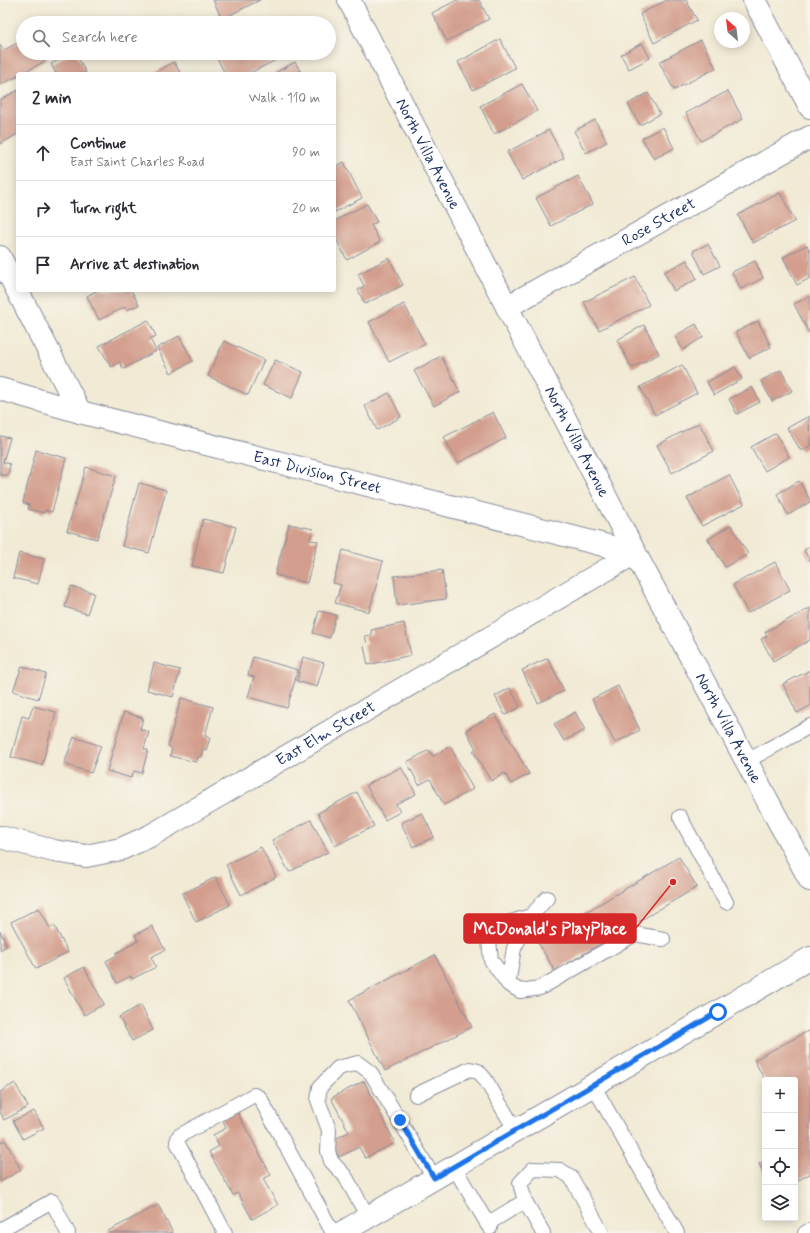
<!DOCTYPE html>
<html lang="en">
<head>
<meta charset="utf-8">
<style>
  :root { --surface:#fff; --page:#f2f2f3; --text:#2b2b33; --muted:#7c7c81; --line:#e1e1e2 }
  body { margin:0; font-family:Mynerve,sans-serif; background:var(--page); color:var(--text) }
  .controls { position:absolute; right:12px; bottom:12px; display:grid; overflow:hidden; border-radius:4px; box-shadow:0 2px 10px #0003 }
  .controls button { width:36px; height:36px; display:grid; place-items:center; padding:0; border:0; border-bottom:1px solid var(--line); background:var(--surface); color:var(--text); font:20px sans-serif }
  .compass { position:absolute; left:714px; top:12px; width:36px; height:36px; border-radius:50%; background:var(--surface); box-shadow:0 2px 10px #0003; rotate:332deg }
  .stop { position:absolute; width:12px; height:12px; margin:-9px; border:3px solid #1a73e8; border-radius:50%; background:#fff }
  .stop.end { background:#1a73e8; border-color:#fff; box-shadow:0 1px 4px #0008 }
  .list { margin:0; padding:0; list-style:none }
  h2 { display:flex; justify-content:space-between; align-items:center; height:52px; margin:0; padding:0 16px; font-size:17px }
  h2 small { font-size:13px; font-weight:400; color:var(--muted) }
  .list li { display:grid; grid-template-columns:26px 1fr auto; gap:12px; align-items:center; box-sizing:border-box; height:56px; padding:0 16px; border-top:1px solid var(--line) }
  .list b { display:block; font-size:15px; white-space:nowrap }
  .list p { margin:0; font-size:13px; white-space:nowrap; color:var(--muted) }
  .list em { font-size:13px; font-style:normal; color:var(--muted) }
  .icon { flex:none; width:22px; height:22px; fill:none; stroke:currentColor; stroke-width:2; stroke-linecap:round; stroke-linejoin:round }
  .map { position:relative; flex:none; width:810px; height:1233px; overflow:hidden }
  .search { position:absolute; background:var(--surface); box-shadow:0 2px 10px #0003; left:16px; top:16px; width:320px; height:44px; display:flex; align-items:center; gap:10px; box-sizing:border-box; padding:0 14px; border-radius:22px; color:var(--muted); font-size:15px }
  .panel { position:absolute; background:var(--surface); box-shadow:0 2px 10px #0003; left:16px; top:72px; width:320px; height:220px; border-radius:4px }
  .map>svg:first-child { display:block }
</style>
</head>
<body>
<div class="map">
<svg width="810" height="1233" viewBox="0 0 810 1233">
  <rect width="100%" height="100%" fill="#f7f3e8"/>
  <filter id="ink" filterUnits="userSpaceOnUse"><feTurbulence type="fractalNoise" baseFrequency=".025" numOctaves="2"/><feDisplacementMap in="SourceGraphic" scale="8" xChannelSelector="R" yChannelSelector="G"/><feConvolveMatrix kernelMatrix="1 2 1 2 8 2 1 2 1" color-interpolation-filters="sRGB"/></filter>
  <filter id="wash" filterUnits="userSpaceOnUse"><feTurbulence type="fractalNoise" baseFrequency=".012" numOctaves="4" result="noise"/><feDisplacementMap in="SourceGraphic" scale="16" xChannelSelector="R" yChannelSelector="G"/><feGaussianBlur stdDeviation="0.9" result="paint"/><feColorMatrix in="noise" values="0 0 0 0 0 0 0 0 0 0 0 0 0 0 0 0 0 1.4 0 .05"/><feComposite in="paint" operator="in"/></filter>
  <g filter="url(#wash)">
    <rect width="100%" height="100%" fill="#f1ead5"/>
    <g id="blocks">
      <path fill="#d39e8d" d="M213,0h47l-38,19z
        M457,0h22l10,19 -42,22 -15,-28z
        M667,0h19l11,20 -43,23 -14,-29z
        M500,39l15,29 -42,22 -15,-28z
        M23,40v13h21l3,7 -26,14h-3v2l-18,9v-41l4,6z
        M701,40l15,28 -42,22 -15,-28z
        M642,43l8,15 -21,11 -8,-14z
        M73,53h3l10,20 -30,1 -5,-10z
        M218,53h72l-42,21h-23l-10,-20z
        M174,62l7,12h-30z
        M295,62l7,12h-29z
        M522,84l15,27 -43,23 -14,-28z
        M18,90v44l-18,10v-44z
        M728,91l15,28 -42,22 -15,-28z
        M648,93l12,21 -20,11 -12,-21z
        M595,120l12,22 -21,11 -12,-22z
        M663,127l11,21 -20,11 -12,-21z
        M549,130l15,28 -42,22 -15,-28z
        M344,162l18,36 -27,14 -1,-3v-42z
        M578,176l15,28 -42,22 -15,-28z
        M780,193l15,28 -42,22 -15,-28z
        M367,204l10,18 -6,3 9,17 -33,18 -13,-25v-14z
        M708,244l12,22 -16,8 -11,-23z
        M807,245l3,7v26l-13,7 -14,-28z
        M389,258l14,27 -38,19 -7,-14 6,-4 -6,-12z
        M687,260l10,19 -23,12 -10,-19z
        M755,261l8,17 -22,11 -9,-17z
        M635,277l14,28 -50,25 -15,-28z
        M98,290h33l8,15 -12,5 -2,-3 -26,13 -12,-24z
        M810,296v36l-1,1 -15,-29z
        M404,304l21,40 -36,18 -20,-40z
        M148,320l8,16 -6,3 6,12 -33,18 -3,-7 -9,5 -12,-21z
        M758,321l13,26 -22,11 -13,-26z
        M696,324l7,13 -20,13 -8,-14z
        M644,325l15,29 -27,14 -15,-28z
        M179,336l14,25 -22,12 -14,-25z
        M224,341l40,19 -16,35 -40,-19z
        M441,356l19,36 -26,14 -20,-35z
        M275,360l28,12 -11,26 -29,-13z
        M682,365l15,28 -42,22 -15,-28z
        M735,367l7,12 -28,16 -7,-13z
        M781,370l11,21 -20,10 -11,-20z
        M752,387l8,15 -23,12 -8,-15z
        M389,393l12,24 -24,13 -12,-24z
        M493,412l13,26 -48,25 -14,-26z
        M809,416l1,30 -9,5 -14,-23z
        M699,423l15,28 -42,22 -15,-28z
        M776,433l13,24 -24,14 -14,-24z
        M0,436l10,2 -7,24 7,2 -2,11h-8z
        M36,450l30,8 -14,54 -7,-2 -1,3 -16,-4 1,-4 -6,-2z
        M86,467l30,9 -19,63 -30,-8z
        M729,475l15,29 -42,22 -15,-28z
        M799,481l11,19v2l-22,13 -11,-21z
        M139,483l27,7 -17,63 -27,-7z
        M203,519l33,8 -12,46 -32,-7z
        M289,524l24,5 -3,11 8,1 -11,42 -32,-8z
        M731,525l17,29 -23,13 -17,-28z
        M810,546v15l-6,-11z
        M343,550l40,11 -14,51 -34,-9 6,-18 -8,-2z
        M19,553l25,6 -6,25 -25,-6z
        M775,562l15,28 -42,23 -15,-28z
        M442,570l4,29 -49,6 -3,-29z
        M71,586l23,7 -7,21 -22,-7z
        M810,608v32l-37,21 -12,-22 6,-3 -2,-4z
        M319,611l17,4 -6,23 -17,-5z
        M404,623l7,32 -43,10 -4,-19 3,-3 -2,-7 7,-1 -1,-5z
        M253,657l45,13 -11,38 -39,-11 6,-20 -6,-2z
        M303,657l21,6 -7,24 -20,-6z
        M548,658l16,33 -26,12 -16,-33z
        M154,663l26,7 -7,27 -26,-7z
        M22,666l24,8 -8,25 -25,-8z
        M810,670v36l-13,7 -14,-29z
        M618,686l22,44 -25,13 -23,-44z
        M510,688l10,19 -15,8 -10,-19z
        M181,698l32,9 -8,29 5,2 -4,12 -3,-1 -2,8h-3l-2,5 -26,-6 2,-8 -4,-2z
        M33,706l23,6 -14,53 -31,-8 11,-41 7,2z
        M124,712l19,6 -3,11 9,3 -5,17 4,1 -6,23 -8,-2 -3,7 -24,-7z
        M575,712l10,18 -21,11 -10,-17z
        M495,714l34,60 -18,10 -6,-11 -14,8 -18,-30 3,-2 -10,-19z
        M74,737l27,9 -10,27 -27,-9z
        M450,746l23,43 -29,16 -14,-26 -11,6 -12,-23 22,-12 4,6z
        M401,767l15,27 -20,10 4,8 -15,8 -19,-35z
        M357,792l17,34 -39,20 -17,-33z
        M422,813l12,24 -21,10 -12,-24z
        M311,820l17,32 -39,20 -17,-32z
        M261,847l15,30 -35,18 -15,-30z
        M679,857l18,30 -142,84 -18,-30z
        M216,877l14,28 -34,17 -14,-28z
        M39,908l11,20 4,-3 14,27 -32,17 -25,-47z
        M152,926l13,24 -14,7 5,10 -24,12 -1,-3 -14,7 -11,-22 11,-6 -1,-2 22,-12 -3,-6z
        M0,931l7,15 -7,4z
        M435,955l37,72 -87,44 -36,-71z
        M84,967l20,37 -20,11 -20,-37z
        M141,1005l12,25 -21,11 -13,-24z
        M810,1030v144l-15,8v-37l4,-2 -4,-8v-55h-30l-11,-20z
        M364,1081l31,62 -30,15 -6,-11 -20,10 -8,-16 18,-9 -18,-34z
        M15,1083l13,24 -24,13 -4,-8v-20z
        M235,1108l36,67 -8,4 15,26 -26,14 -14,-26 -5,2 -24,-43 10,-6 -6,-11 13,-7 -6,-12z
        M34,1111l10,17 -21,11 -10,-18z
        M5,1140l16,30 -21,12v-39z
        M765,1161v14l-6,-11z
        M158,1205l15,28h-64l-1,-2z"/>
    </g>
  </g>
  <g filter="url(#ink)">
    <use href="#blocks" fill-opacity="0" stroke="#868c9a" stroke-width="1"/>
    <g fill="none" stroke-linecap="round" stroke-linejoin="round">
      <defs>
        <path id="service" d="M747,761l63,-35
          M680,817l46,85
          M547,898l-16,18 -27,8 -15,17 2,19 17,24 12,7 20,-3 95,-54 28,5
          M508,984l6,-36 17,-32
          M593,1085l84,148
          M416,1095l54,-26 8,2 7,8 31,52
          M454,1167l36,61
          M368,1217l-23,-41 -14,-15 -3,-10 1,-21 -11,-30 2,-13 18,-19 20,-5 13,10 63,105
          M487,1224l38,-23
          M0,1230l52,-29 16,32
          M225,1233l-48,-91 2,-6 75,-41 6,3 73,135
          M543,1233l-18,-32 -5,-18 13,-14 27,1 11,7 31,56
          M805,1233l5,-3"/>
        <g id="minor">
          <path d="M754,0l56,107"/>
          <path d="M0,257l80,155"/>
          <path id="s1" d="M507,307l303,-170"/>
          <path id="s2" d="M0,389l80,23 555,141"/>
          <path id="s3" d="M0,837l54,14 32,5 35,-7 29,-13 485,-283"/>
        </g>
        <g id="tertiary">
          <path id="s4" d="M349,0l158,307 128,246 175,327"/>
        </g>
        <path id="secondary" d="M341,1233l469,-275"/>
      </defs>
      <use href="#service" stroke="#868c9a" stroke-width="16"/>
      <use href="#minor" stroke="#868c9a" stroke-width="24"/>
      <use href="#tertiary" stroke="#868c9a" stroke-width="24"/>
      <use href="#secondary" stroke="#868c9a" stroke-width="24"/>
      <use href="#service" stroke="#fff" stroke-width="14"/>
      <use href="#minor" stroke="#fff" stroke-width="22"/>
      <use href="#tertiary" stroke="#fff" stroke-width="22"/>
      <use href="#secondary" stroke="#fff" stroke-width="22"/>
    </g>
  </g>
  <g fill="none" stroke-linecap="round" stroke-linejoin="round" filter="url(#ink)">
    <path stroke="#1a73e8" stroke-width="5" d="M400,1120l34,58 284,-166"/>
  </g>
  <g text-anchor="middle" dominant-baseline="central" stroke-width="3" stroke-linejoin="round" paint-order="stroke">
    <g font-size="16" fill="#1b2f5e" stroke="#f7f3e8">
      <text stroke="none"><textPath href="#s4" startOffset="173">North Villa Avenue</textPath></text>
      <text stroke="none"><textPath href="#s1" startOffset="174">Rose Street</textPath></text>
      <text stroke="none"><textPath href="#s4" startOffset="497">North Villa Avenue</textPath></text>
      <text stroke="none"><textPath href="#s2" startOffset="328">East Division Street</textPath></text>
      <text stroke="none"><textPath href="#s4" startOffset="821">North Villa Avenue</textPath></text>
      <text stroke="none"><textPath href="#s3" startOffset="359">East Elm Street</textPath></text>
    </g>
  </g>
  <path fill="none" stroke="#d62828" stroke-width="1.5" d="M673 882L636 928"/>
  <circle fill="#d62828" stroke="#f7f3e8" stroke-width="1.5" cx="673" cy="882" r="4"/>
  <rect fill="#d62828" stroke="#d62828" stroke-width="1.5" x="464" y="914" width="172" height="29" rx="4"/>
  <g font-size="17" text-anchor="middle" font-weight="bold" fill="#fff">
    <text x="550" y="934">McDonald's PlayPlace</text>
  </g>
</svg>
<div class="controls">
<button>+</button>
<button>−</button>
<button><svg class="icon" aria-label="locate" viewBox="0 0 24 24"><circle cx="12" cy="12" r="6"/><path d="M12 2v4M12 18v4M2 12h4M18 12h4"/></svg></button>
<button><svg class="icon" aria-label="layers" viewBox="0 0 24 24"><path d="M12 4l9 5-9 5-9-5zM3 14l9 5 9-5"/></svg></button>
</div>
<svg class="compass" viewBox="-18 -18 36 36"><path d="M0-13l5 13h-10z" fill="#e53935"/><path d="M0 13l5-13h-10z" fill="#7c7c81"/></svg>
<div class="stop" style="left:718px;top:1012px"></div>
<div class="stop end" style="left:400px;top:1120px"></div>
<div class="search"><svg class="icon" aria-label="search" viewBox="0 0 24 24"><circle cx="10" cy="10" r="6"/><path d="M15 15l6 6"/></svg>Search here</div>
<section class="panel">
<h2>2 min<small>Walk · 110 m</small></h2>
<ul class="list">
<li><svg class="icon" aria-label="ahead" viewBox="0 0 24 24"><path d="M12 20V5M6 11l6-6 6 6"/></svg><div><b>Continue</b><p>East Saint Charles Road</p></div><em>90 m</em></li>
<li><svg class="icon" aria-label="right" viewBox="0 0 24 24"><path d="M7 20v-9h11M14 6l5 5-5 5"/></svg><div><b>Turn right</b></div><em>20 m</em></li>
<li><svg class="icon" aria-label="arrive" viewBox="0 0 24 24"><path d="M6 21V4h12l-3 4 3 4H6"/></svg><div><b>Arrive at destination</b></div></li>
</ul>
</section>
</div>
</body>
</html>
